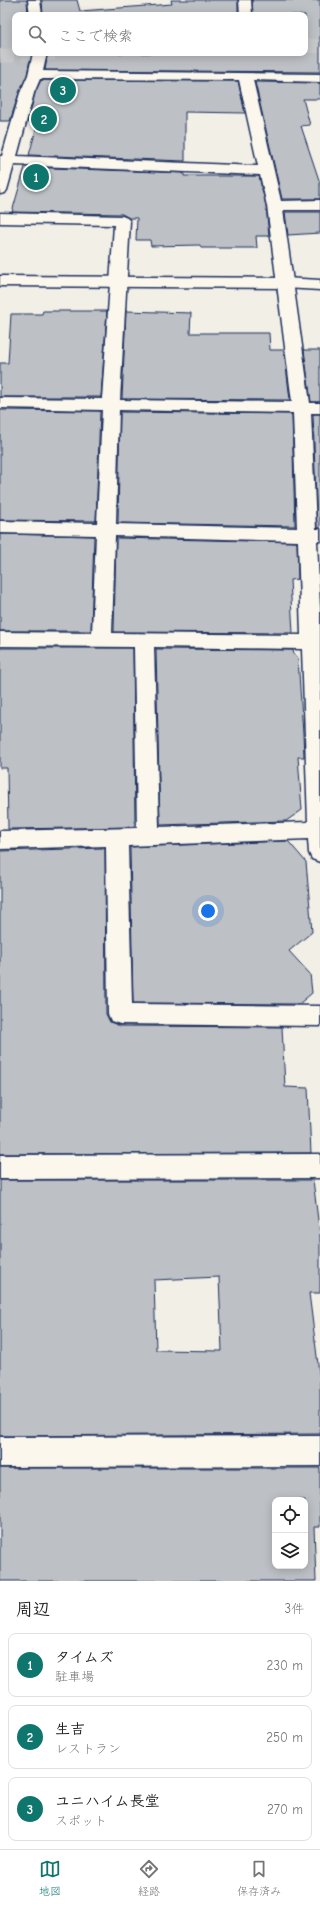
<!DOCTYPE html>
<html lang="ja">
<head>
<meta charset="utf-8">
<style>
  :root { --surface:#fff; --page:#f2f2f2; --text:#222; --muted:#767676; --line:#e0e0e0; --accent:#0f766e }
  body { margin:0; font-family:"Comic Neue","Klee One",sans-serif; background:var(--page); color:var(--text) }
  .controls { position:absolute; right:12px; bottom:12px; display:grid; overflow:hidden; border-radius:8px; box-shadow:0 2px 10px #0003 }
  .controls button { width:36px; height:36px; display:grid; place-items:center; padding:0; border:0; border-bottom:1px solid var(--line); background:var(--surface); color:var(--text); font:20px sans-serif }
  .you { position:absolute; left:208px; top:911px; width:14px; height:14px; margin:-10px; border:3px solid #fff; border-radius:50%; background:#1a73e8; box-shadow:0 0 0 6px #1a73e833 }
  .badge { display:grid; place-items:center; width:26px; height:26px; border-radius:50%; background:var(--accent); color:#fff; font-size:13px; font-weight:700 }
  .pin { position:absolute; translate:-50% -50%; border:2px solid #fff; box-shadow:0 1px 4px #0006 }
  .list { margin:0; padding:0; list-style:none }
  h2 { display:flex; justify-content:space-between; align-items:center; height:52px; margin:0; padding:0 16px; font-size:17px }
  h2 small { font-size:13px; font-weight:400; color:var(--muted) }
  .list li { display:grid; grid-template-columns:26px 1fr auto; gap:12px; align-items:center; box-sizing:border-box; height:64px; margin:0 8px 8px; padding:0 8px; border:1px solid var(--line); border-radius:8px }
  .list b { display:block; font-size:15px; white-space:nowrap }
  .list p { margin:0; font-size:13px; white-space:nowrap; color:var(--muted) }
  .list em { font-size:13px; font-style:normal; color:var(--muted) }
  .icon { flex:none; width:22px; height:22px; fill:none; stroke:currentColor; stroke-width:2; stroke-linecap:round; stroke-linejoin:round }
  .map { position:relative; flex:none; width:320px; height:1581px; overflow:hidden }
  .search { position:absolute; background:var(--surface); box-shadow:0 2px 10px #0003; left:12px; right:12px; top:12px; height:44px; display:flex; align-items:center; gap:10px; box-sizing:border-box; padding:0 14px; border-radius:8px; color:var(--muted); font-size:15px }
  .sheet { height:268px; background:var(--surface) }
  nav { display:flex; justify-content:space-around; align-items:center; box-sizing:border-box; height:56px; border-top:1px solid var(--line); background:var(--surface); font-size:11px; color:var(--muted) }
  nav a { display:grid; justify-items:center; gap:2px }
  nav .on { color:var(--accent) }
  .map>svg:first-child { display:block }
</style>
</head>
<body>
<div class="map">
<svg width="320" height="1581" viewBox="0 0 320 1581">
  <rect width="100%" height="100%" fill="#f2efe6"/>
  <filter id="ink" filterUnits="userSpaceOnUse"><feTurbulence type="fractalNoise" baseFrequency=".025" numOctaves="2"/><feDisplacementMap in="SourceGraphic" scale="8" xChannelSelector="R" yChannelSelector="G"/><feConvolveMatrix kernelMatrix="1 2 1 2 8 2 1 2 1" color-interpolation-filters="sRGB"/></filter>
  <g filter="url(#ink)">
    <path fill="#bdc0c4" stroke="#1b2f5e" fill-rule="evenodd" d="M0,0h27l1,15h-13v38h16l-4,22 -8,18 -9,28h-10z
      M42,0h35l3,11 92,-7 -1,-4h67v15h-195z
      M252,0h68v72l-275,-2 3,-17h257v-38h-52z
      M41,80l197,1 7,32 -60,-1v49l-156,-6 9,-33h-10l7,-29z
      M255,82l65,1v16h-17l7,26 -9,1 19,57v16h-38z
      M25,167l159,6v3h75l7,30 3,30h-13l1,12h-56l-1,-3 -49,1 -1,-6h-14l1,-22h-8l-7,-4 -110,-2z
      M285,212h35v21l-32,2z
      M43,311h64l-6,86h-101v-34h8l3,-49h31z
      M126,311l65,2 -1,20h79l1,17h14l6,50 -168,-1z
      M304,350h16v52h-9z
      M0,410l100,1 -4,110 -96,-1z
      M120,412l172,2 3,112 -177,-3z
      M313,414h7v114h-3z
      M0,534l94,2 -3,95h-91z
      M116,538l181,4 1,37 -8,1 3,53 -179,-1z
      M0,648h133l2,179 -127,2 -1,-61h-7z
      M156,649l137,1 1,5 4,3 5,76 1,23h-6l4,53 -16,11 -126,4z
      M288,841l18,21 6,70 -23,19 21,23 2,19 -13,11 -166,-1 -3,-156z
      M105,848l1,166 4,8 10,4 162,1 3,60 23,1 3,65 -311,1v-303z
      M0,1180h313l7,56v57h-11l11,87v54l-320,2zM219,1277l3,74 -66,-1 -2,-70z
      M0,1468h320v59h-6l2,54h-316zM275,1500h30v66h-30z"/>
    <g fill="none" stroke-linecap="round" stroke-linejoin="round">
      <path stroke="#c7c9cb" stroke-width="14" stroke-dasharray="14 7" stroke-linecap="butt" d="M305,46h15
        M0,56l55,-3"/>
      <defs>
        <path id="street" d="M28,0h12l2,15h-12z
          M239,0h12l1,15h-12z
          M33,53h14l-4,18 277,3v8l-67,-2 28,121 39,-1v10h-37l27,193h10v10h-9l5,116h4v12h-3l3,67v254l-8,-3 -3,-6 -1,-14 -180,7 4,158 188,2v20l-200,-2 -9,-3 -3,-7 -2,-168 -106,3v-18l137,-3 -3,-181 -134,-1v-14l92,1 4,-98 -96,-2v-12l97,2 5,-113 -102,-2v-10l102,1 12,-174 -114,-2v-10l122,3 5,2 3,3 -10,179 172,2 -25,-196 -7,-31 -246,-10 -7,25 -2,3 -5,1v-38h2l18,-63 8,-18zM40,79l199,1 19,86 -241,-10 17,-63zM119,410l174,3 4,115 -181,-4zM115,536l183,5 3,94 -189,-2zM154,647l148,2 6,173 -149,5z
          M320,1154v24l-320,1v-24z
          M320,1436v30l-320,1v-30z"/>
        <path id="secondary" d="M0,276l285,2 35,2v10l-35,-2 -285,-2z"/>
      </defs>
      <use href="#street" stroke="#1b2f5e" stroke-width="3"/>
      <use href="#secondary" stroke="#1b2f5e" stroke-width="3"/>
      <use href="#street" fill="#fbf7ec" fill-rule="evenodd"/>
      <use href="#secondary" fill="#fbf7ec" fill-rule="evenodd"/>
    </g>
  </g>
</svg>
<div class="controls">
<button><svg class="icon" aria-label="locate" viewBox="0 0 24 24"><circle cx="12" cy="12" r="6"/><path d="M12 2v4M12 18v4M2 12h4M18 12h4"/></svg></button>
<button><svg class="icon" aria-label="layers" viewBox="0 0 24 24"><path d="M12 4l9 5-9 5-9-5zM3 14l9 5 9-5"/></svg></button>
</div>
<div class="you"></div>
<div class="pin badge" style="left:36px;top:177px">1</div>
<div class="pin badge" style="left:44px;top:119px">2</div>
<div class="pin badge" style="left:63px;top:90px">3</div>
<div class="search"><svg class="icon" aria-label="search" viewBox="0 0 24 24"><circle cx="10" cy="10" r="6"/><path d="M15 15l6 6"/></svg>ここで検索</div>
</div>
<section class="sheet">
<h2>周辺<small>3件</small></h2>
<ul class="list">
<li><span class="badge">1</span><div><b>タイムズ</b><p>駐車場</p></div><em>230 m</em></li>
<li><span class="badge">2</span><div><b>生吉</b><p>レストラン</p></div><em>250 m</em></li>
<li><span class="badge">3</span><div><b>ユニハイム長堂</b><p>スポット</p></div><em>270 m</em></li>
</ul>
</section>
<nav>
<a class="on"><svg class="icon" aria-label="map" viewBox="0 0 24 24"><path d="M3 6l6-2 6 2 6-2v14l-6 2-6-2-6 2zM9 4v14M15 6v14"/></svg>地図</a>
<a><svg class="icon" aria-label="directions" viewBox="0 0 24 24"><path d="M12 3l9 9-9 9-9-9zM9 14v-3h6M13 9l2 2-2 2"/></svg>経路</a>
<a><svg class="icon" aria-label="saved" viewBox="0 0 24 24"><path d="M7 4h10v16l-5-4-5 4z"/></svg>保存済み</a>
</nav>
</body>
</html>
